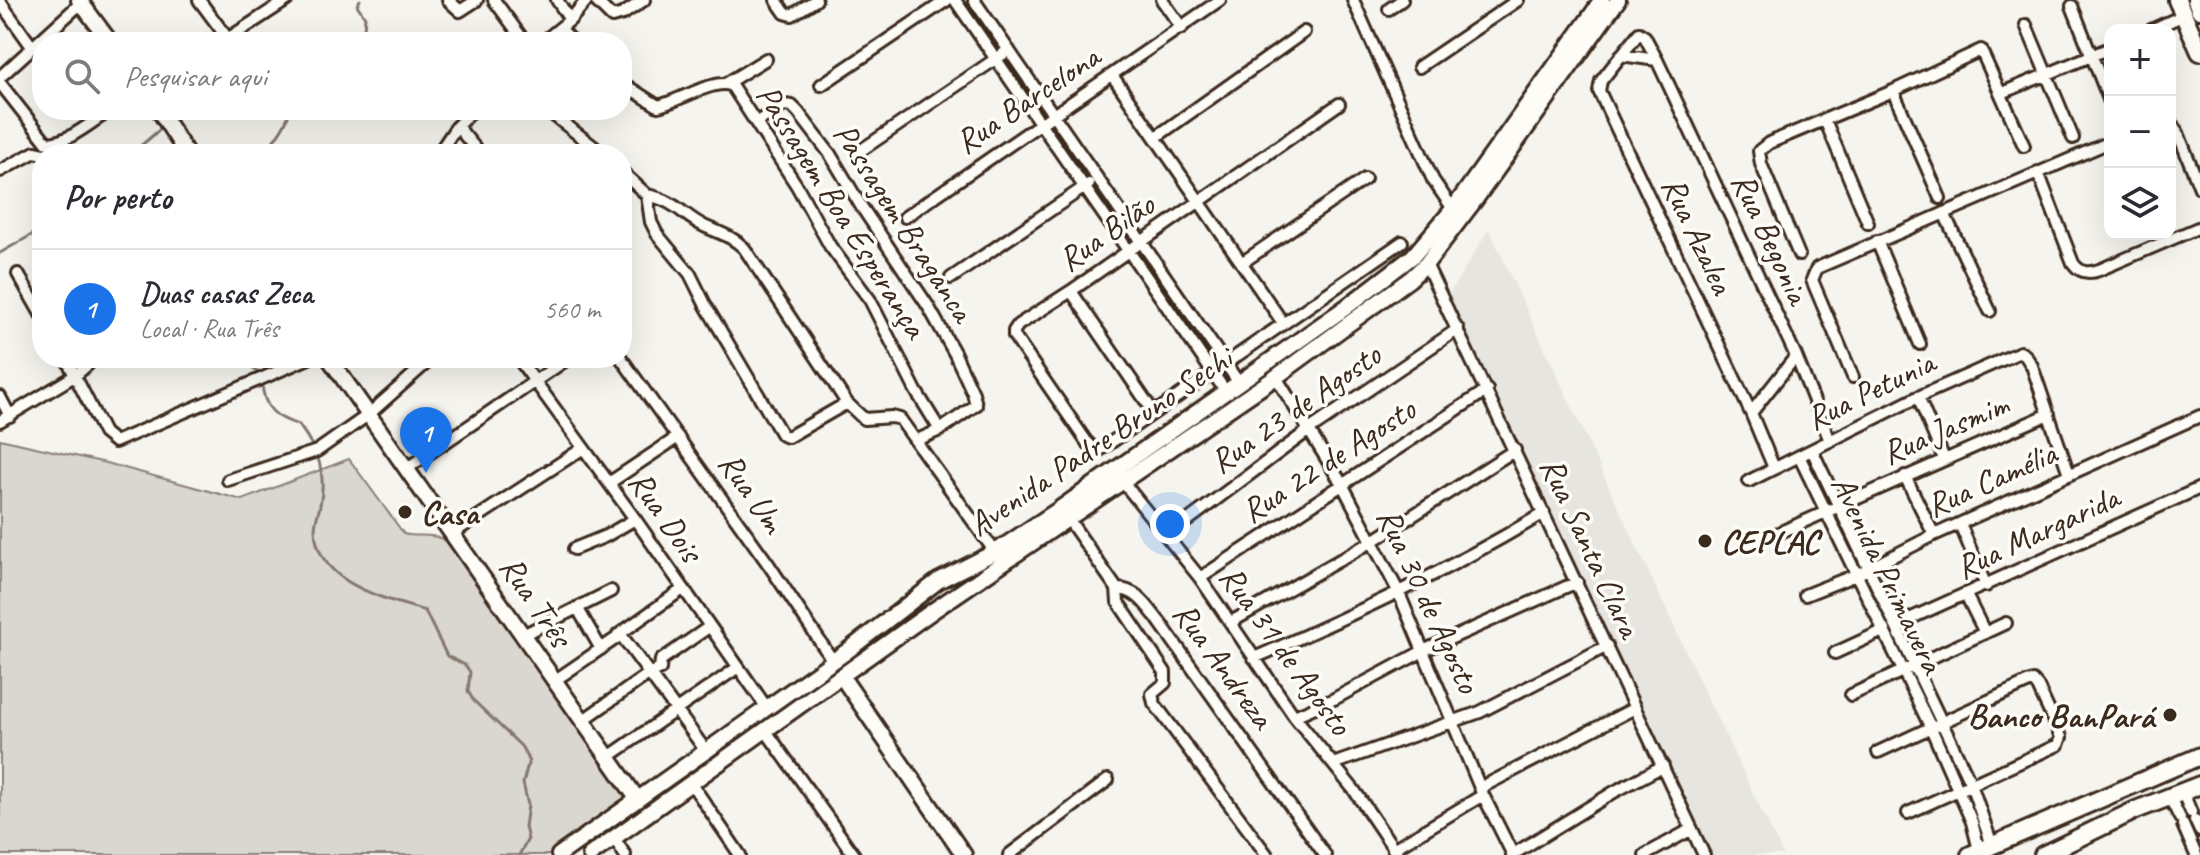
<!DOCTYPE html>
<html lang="pt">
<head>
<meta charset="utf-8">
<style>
  :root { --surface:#fff; --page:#f2f2f3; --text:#2b2b33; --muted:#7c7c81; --line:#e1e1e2; --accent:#1a73e8 }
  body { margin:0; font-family:Caveat,sans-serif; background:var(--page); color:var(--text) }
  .controls { position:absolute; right:24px; top:24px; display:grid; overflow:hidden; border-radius:16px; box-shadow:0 8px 32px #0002 }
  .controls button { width:72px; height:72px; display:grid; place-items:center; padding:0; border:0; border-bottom:2px solid var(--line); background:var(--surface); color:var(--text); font:40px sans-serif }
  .you { position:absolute; left:1170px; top:524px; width:28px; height:28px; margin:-20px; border:6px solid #fff; border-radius:50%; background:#1a73e8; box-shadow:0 0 0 12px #1a73e833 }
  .badge { display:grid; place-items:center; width:52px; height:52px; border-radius:50%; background:var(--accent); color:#fff; font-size:26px; font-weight:700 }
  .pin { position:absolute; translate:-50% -66px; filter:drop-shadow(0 2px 4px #0008) }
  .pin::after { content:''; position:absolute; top:42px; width:28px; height:24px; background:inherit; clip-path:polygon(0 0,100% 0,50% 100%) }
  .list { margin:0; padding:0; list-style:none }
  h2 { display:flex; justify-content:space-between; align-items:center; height:104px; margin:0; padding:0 32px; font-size:34px }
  h2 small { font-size:26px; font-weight:400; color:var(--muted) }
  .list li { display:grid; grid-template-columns:52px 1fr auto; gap:24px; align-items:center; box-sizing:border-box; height:120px; padding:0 32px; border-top:2px solid var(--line) }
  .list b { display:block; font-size:30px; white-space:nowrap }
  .list p { margin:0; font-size:26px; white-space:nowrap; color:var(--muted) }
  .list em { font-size:26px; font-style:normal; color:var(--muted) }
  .icon { flex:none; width:44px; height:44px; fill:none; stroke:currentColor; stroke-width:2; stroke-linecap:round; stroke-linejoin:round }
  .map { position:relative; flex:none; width:2200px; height:855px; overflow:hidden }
  .search { position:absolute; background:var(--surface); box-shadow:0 8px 32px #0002; left:32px; top:32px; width:600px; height:88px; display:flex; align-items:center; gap:20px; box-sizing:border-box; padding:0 28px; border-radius:32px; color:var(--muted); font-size:30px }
  .panel { position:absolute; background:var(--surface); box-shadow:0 8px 32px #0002; left:32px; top:144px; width:600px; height:224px; border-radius:32px }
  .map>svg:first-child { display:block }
</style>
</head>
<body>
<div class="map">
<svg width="2200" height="855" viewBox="0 0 2200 855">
  <rect width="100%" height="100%" fill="#f5f4ee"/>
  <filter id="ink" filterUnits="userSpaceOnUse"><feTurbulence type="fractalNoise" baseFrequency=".0125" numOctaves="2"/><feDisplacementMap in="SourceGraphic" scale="16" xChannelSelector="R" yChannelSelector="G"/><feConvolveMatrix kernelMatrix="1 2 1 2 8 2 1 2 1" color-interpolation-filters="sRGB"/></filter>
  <g filter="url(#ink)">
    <path fill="#e7e5df" d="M1489,229l223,479 71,147h-74l-260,-561z"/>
    <path fill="#dad6d0" stroke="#8a8077" stroke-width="2" d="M0,439l106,24 136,37 107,-41 55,75c16,4 27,-2 42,7l186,260 -78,54h-554z"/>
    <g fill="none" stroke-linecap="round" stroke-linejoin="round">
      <path stroke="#84786e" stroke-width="3" d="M360,0l-3,5 8,12 -2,25
        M171,122l17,-12
        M131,154l33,-28
        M264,154c3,-8 9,-11 13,-18 5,-7 11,-17 13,-26
        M0,253l42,-24
        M243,358l17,17
        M262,382c1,27 14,36 37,43 19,26 28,47 21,80 -1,7 -5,16 -5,24 1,55 69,69 110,82l22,45 18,9 5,7 -2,19 5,9 48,46 8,14 -6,23 5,22 -3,22 3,12 -9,16"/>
      <defs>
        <path id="street" d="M199,0l29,39
          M448,0l12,11 17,-11
          M494,0l31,42
          M557,0l13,20
          M595,0l17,17 11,-3 21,-14
          M776,0l9,13 7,2 24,-15
          M955,0l271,392
          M974,0l265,383
          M1162,0l20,28
          M1353,0l80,180 20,29
          M0,2l33,46
          M2072,6l38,96
          M1389,9l13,-9
          M2026,25l47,113
          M560,28l13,14
          M2151,30l33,-15
          M223,42l64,-42
          M543,42l27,-22 17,-20
          M1621,55l36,5
          M1419,67l99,-67
          M1112,75l171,248
          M0,77l81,-74
          M0,83l47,60c22,0 45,-22 64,-33
          M622,83l36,23c20,-4 58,-29 74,-20l65,100 33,60 40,54 46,91 24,39
          M727,83l39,-24
          M821,85l126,-85
          M1893,91l47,107
          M2002,93l108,-45
          M1339,104l-268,187 -53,34 -4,6v5l72,105 10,10 4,-1 302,-208
          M547,110l56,44
          M1825,120l43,103
          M2170,121l8,12 22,55
          M757,122l27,-17 8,1 6,6 32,42 31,52 67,100 27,48 18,39 3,12 -36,25 -23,10
          M457,126l23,28
          M1156,137l148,-105
          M860,151l149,-101
          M438,154l19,-28 16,-16
          M0,171l35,-19 9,2
          M622,172l25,23 4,27 6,12 33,40 16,32 76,129 6,2 59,-34
          M2038,172l35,91c7,10 15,11 26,7l101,-43
          M647,195c29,6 34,19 57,31 15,7 28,10 40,22l103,155 17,16 28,-2 8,2 95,133
          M1944,213l46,98
          M905,217l315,-217
          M1877,241l43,103
          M1799,255l-38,-91 -2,-13 10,-8 124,-52 88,-41 43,96
          M1243,262l122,-83
          M1426,264l278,591
          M18,274l24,42
          M951,278l138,-94
          M1071,291l83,122
          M66,358l38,75 11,9 194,-84
          M518,358l117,161 132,189
          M621,358l148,207 64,96
          M1276,377l66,107 56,107 85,204 30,60
          M1853,377l-41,-97 5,-12 293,-126
          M0,397l10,19
          M1918,397l26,62
          M1751,413l45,-57
          M0,421l76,-46 19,-17
          M1812,450l159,334 21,61
          M1799,456l132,272 41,94 7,28
          M1774,468l-23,-55 -152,-322 2,-10 38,-48 6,4 12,23 139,296 34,85
          M406,469l163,-111
          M1905,476l29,59
          M228,480l89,-29 51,-36 64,-57
          M1749,481l169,-84 102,-45 5,3 7,11 37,108
          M1123,482l77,96 94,138 60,74 44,65
          M609,483l69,-46
          M1069,520l48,69c20,0 30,17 42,32l166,234
          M1960,524l26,62
          M453,533l129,-84
          M1776,534l273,-120
          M1167,536l142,-106 149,-101
          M574,549l32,-13 29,-17
          M1200,578l287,-188
          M1117,589l1,13 47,70v11l-13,11 2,9 113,152
          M1805,595l53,-21 76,-39 266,-119
          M1966,595l19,38
          M578,609l23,40
          M1231,622l142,-81 142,-91
          M1896,625l304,-137
          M523,635l88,-44
          M618,635l65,-46
          M1835,653l50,-23
          M1254,658c99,-43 198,-89 290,-145
          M554,681l67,-46 85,116
          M1851,695l155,-72
          M1294,716l40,-17 91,-49 152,-68
          M582,721l68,-48 10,-4 1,-9 48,-33
          M766,731l88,124
          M1878,752l149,-69 6,-2 5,6 23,50 -3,8 -150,68
          M607,758l130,-90
          M1333,764l147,-52 127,-66
          M691,783l49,72
          M1480,788l155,-80
          M2183,793l8,19
          M2170,798l10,20
          M2195,820l5,11
          M2183,825l13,30
          M614,838l11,17
          M1393,849l90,-54
          M1009,855l99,-75
          M1512,855l102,-63 49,-26
          M1645,855l47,-26"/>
        <path id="secondary" d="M79,0l31,42
          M159,110l28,44
          M329,358l309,442
          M842,677l122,178
          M559,855l287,-203 92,-71 57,-29 63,-42 287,-202 68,-52 40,-47 149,-209
          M590,855l344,-245 342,-233 134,-98 16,-15 49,-64 143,-200"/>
        <path id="primary" d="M2177,0l23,52
          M2196,0l4,10
          M1970,855l230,-99
          M2043,855l93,-45 64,-25"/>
      </defs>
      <use href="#street" stroke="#3b2a1e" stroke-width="16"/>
      <use href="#secondary" stroke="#3b2a1e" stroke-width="20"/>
      <use href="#primary" stroke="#3b2a1e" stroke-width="22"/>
      <use href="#street" stroke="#fdfcf7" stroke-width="10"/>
      <use href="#secondary" stroke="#fdfcf7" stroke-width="14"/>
      <use href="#primary" stroke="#fdfcf7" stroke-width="16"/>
    </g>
  </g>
  <g fill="#3b2a1e" stroke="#fdfcf7" stroke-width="3">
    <circle cx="405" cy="512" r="8"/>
    <circle cx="1705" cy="541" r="8"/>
    <circle cx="2170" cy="715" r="8"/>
  </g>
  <g text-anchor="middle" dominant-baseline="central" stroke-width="7" stroke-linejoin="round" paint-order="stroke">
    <g font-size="34" fill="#3b2a1e" stroke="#fdfcf7">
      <text transform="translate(1027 99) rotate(-34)">Rua Barcelona</text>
      <text transform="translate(842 211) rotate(58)">Passagem Boa Esperança</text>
      <text transform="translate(904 222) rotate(57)">Passagem Braganca</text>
      <text transform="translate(1106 232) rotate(-35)">Rua Bilão</text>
      <text transform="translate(1698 235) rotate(65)">Rua Azalea</text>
      <text transform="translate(1771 238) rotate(65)">Rua Begonia</text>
      <text transform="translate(1870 390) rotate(-26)">Rua Petunia</text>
      <text transform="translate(1295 408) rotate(-35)">Rua 23 de Agosto</text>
      <text transform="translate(1945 428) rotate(-23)">Rua Jasmim</text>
      <text transform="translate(1100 441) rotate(-34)">Avenida Padre Bruno Sechi</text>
      <text transform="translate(1328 460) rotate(-33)">Rua 22 de Agosto</text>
      <text transform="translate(1991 479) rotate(-24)">Rua Camélia</text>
      <text transform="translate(752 492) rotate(55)">Rua Um</text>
      <text transform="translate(666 516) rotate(55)">Rua Dois</text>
      <text transform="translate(2037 532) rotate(-25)">Rua Margarida</text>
      <text transform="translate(1591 547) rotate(65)">Rua Santa Clara</text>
      <text transform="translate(1888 574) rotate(64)">Avenida Primavera</text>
      <text transform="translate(1429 600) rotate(65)">Rua 30 de Agosto</text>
      <text transform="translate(536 601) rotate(56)">Rua Três</text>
      <text transform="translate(1286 650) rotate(54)">Rua 31 de Agosto</text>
      <text transform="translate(1224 665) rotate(54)">Rua Andreza</text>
    </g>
    <g font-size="34" font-weight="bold" fill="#3b2a1e" stroke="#fdfcf7" text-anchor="start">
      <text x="421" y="512">Casa</text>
      <text x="1721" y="541">CEPLAC</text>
      <text x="2154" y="715" text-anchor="end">Banco BanPará</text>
    </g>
  </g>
</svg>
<div class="controls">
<button>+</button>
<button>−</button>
<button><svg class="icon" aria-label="layers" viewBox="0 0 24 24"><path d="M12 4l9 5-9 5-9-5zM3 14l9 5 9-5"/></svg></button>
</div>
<div class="you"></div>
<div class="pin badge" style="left:426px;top:473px">1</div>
<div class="search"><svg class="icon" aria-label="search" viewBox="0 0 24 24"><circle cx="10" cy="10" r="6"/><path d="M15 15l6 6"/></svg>Pesquisar aqui</div>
<section class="panel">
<h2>Por perto<small></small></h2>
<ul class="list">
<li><span class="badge">1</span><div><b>Duas casas Zeca</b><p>Local · Rua Três</p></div><em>560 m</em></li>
</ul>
</section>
</div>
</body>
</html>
